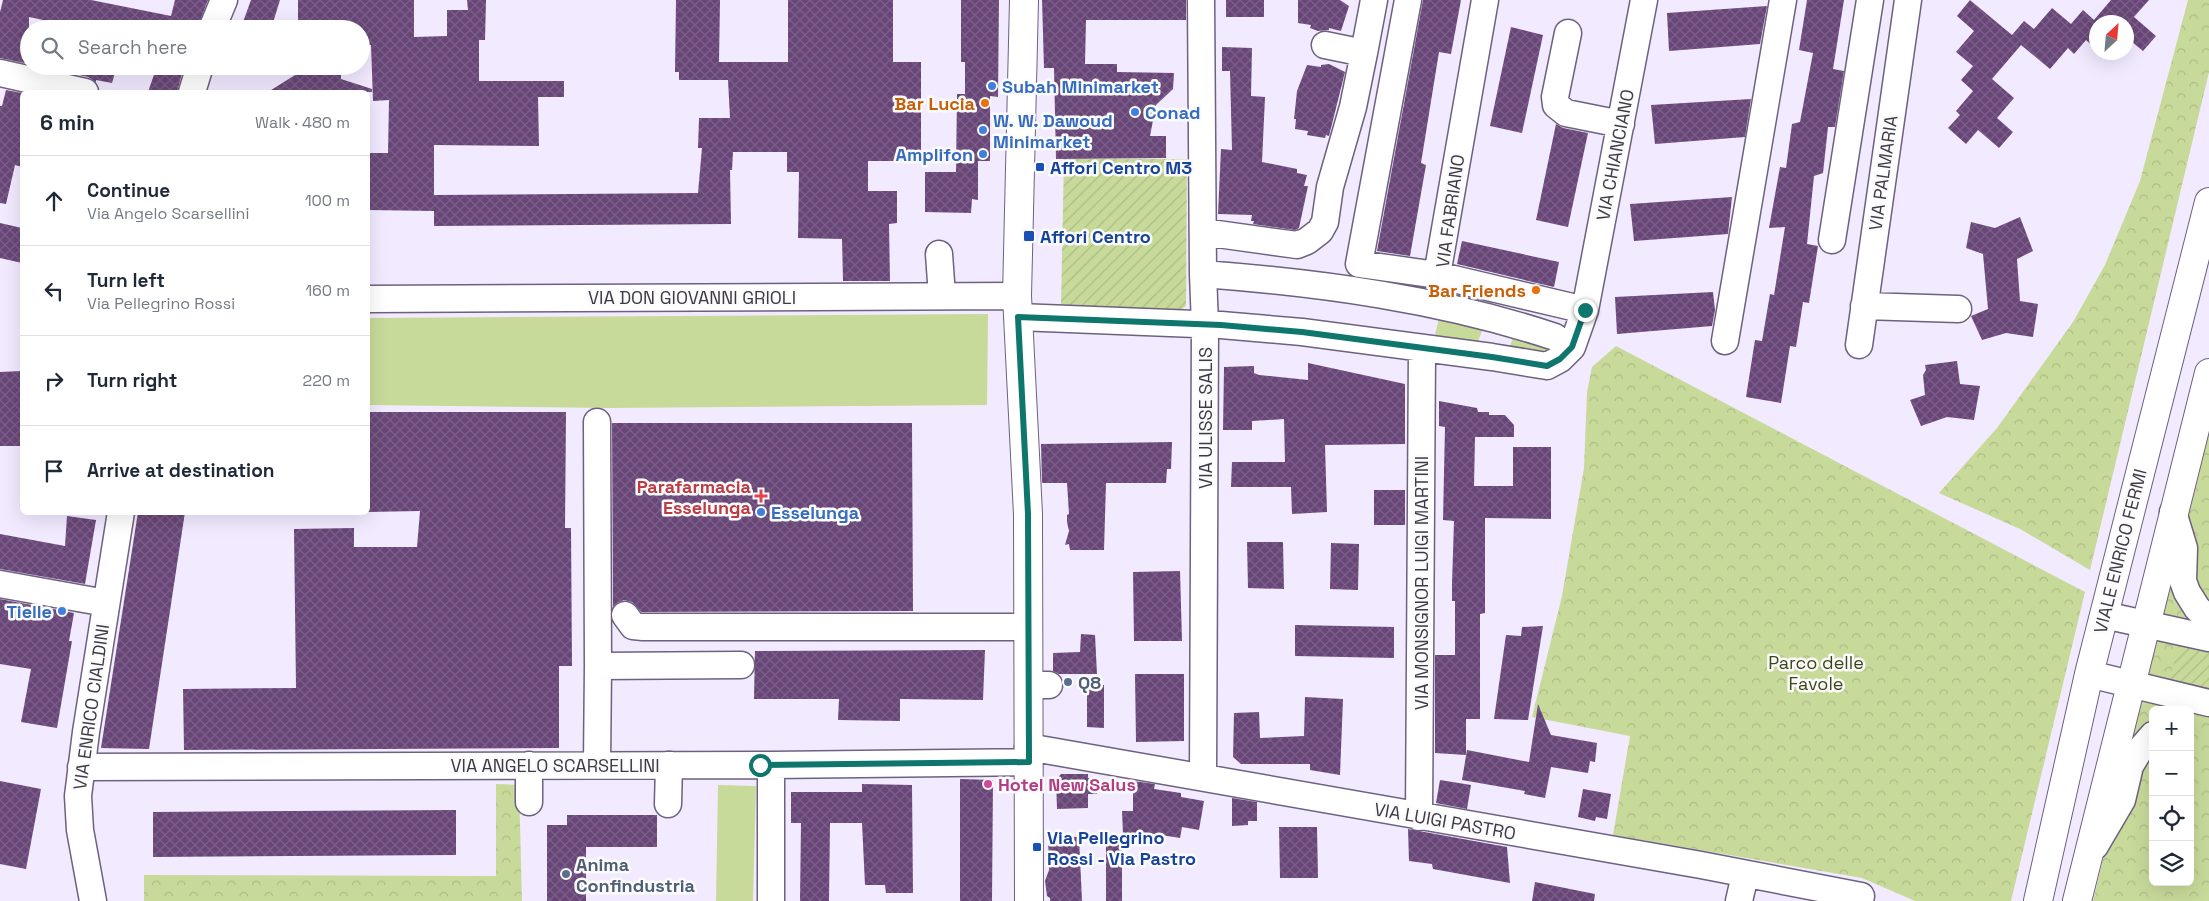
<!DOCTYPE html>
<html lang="en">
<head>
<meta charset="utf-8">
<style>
  :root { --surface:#fff; --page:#f2f2f3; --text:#1f2937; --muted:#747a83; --line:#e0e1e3 }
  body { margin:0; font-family:"Space Grotesk",sans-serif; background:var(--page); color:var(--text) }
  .controls { position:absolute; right:15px; bottom:15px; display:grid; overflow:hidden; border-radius:8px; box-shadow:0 5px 20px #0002 }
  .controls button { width:45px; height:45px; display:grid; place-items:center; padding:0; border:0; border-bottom:1px solid var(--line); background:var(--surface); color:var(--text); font:25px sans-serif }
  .compass { position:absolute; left:2089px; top:15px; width:45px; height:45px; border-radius:50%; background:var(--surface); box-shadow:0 5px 20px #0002; rotate:26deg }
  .stop { position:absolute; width:15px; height:15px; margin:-11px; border:4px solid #0f766e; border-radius:50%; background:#fff }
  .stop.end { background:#0f766e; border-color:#fff; box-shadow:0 1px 5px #0008 }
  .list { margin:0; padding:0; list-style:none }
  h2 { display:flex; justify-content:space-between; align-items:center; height:65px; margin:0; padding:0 20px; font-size:21px }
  h2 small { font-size:16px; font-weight:400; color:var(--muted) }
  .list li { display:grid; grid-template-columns:32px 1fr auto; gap:15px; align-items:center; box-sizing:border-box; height:90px; padding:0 20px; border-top:1px solid var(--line) }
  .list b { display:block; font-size:19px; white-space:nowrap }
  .list p { margin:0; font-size:16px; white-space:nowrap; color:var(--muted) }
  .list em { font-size:16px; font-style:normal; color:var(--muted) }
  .icon { flex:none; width:28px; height:28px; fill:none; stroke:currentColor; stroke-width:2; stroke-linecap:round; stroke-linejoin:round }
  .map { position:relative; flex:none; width:2209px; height:901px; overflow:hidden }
  .search { position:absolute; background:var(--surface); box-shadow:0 5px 20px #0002; left:20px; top:20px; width:350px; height:55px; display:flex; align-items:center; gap:12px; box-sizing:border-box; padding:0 18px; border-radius:28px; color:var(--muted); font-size:19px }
  .panel { position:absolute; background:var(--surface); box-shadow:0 5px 20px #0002; left:20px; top:90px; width:350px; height:425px; border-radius:8px }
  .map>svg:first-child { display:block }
</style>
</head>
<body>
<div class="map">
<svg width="2209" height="901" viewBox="0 0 2209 901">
  <defs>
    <pattern id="park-crowns" width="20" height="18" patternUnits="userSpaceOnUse" patternTransform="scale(1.25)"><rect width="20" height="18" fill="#c8da9a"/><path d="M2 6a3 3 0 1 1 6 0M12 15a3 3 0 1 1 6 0" fill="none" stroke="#adbc86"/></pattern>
    <pattern id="garden-furrows" width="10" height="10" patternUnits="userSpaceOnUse" patternTransform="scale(1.25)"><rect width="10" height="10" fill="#c8da9a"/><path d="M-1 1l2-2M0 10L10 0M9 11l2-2" fill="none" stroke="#adbc86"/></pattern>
    <pattern id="building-cross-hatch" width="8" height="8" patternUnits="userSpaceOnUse" patternTransform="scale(1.25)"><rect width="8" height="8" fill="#694678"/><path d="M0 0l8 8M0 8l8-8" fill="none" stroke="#7b5f88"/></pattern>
  </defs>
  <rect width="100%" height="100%" fill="#f2eaff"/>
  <path fill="#c8da9a" d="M988,314l-1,91 -380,3 -239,-3v-87z
    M1439,318l44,10 -7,19 -42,-8z
    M1513,336l43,13 -16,6 -30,-8z
    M718,785l38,1 -3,115h-37z"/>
  <path fill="url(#park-crowns)" fill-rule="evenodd" d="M2188,0h21v72l-119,498 -70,-41 -81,-36 58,-65 76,-106 32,-57 35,-84z
    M1616,346l469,246 -74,309h-96l-53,-23 -249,-43 17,-99 -98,-19 30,-121 22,-128 3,-76 5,-25z
    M2209,420v481h-116zM2153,710h37v172h-37z
    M496,784l23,1 3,116h-378v-26l352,1z"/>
  <path fill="url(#garden-furrows)" d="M1064,159h123l-1,147 -8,6 -117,-7z
    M2180,640l29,8v45l-40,-11z"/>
  <path fill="url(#building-cross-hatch)" d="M3,0h88l80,16 4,-16h33l-11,29h-49l-33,-9 -2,9h-28l-56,-12v47l-29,-6v-46z
    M251,0h29l-9,29h-7l-21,-7z
    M298,0h116v37l33,-1v-26h21l-1,-10h19l-1,40h-6v41h85v16h-26l1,49 -105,-1v50l264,-2 4,-45h-4l1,-30h31l-2,-38h-49v-8h-4l1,-72h44l-1,62h69v-62h105v62h28v99h-53v30h29v32l-8,1 1,57h-47l-1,-42 -44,-1 1,-66h-12v-20h-54l-1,18h-2l1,54 -297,2v-15l-66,-1v-57h20l1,-53 -16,1 -2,-56h-10v-16h-63z
    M961,0h38l-1,97 -8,-1v65h-12v39l-6,-1 -1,14 -46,-1v-40h31l1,-78h8v-32h-4z
    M1042,0h144v20h-100l-1,44h32v8l57,1 -1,16 -17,16 -6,31h16v22l-110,1 -2,-91h-10z
    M1226,0h38v17h-38z
    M1298,0h42l9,6 -8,25 -12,-3v2l-11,1 -8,-3 1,-3 -13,-2z
    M1423,0h38l-10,54 -12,-2 -18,111 5,2 -16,91 -33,-5z
    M1807,0h37l-11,69 11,2 -9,56h-7l-5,46 -9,3 -7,68 11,2 -9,57 -6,-1 -7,45 -6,-1 -9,57 -35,-6 9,-57 7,1 8,-47 4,1 11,-68 -16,1 11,-61 6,1 6,-44 8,-2 13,-69 -14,-3z
    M1970,0l42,35 12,-14 10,8 18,-21 19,16 12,-14 11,10 17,-20h38l-15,17 22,19 -13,15 -17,-14v-15h-30v27l-10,-9 -12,14 -6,-6 -18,21 -29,-24 -29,34 22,19 -17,20 16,14 -14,16 -21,-18 -12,14 -18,-16 12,-13 -4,-4 17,-20 -12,-11 12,-14 -17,-14 18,-21 -17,-15z
    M1767,6l-7,38 -91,7 -2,-38z
    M1511,27l32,8 -21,98 -32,-7z
    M1222,47l30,1 -1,48 14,1 -3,65 35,7v4l10,2 -3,11h4l-9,42 -4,2 -42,-6 1,-3h-3l1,-6 -34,-1 3,-65 11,1 -2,-79h-8z
    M1329,64l16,8 -16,64 -3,-1 -1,3 -18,-3 1,-4 -13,-2 1,-10h-2l3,-28 10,-26 14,2v-2z
    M39,66h78l-5,17 -16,-3v2l-8,-5z
    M157,66h27l-7,26h-29z
    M295,66h46v13l31,10v3h-104l27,-17z
    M6,90l16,3 -2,58 2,1v15l-7,-2 -9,39 -6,-1v-97h2z
    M1751,99l-6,38 -90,7 -4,-39z
    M1556,124l7,4 25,5 -20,94 -32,-7z
    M1732,197l-4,37 -94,7 -4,-37z
    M2020,217l13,34 -16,8 3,42 18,3 -5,33 -27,-4 -24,7 -11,-24 17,-7 -5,-55 -17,-6 5,-26 24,6z
    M0,223l22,5v35l-22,-5z
    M1462,241l97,21 -5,25 -97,-23z
    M1713,292l2,18 -3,16 -95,8 -2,-37z
    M1957,361l3,23 20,2 -6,34 -27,-3 -26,9 -11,-26 15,-5 -2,-20 3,-5 -1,-5z
    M1308,363l97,21v60l-80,1 2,67 -35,2 -1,-27h-60l1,-25h53l-1,-43 -32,2v9h-29l1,-63 30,-1v7l5,2 49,5z
    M22,371v75h-22v-74z
    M1439,401l38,7 1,4h11v3h16l9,10v12h-39l-1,49h39v-39h38v72l-66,-1v95l-5,1v105h-14v36l-31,-2v-98h20v-54h-3v-17l2,-63 -11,-1 2,-93 -6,-1z
    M368,412h198l-1,116h6l1,138h-13v82l-375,2 -1,-61 113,-1 -2,-159 60,-1v19h63l3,-36 -52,1z
    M612,423h300l1,188 -272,1 -9,-10 -8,-2 -7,3 -4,4z
    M1172,442l-1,27h-4l-1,14h-60l-2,67h-34l-1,-6 -4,1 4,-14 -2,-9v-7l2,-1 -2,-31h-25l-1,-39z
    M1374,490h31v35h-31z
    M138,512h47l-36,237 -48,-1z
    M67,516l29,4 -11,64 -85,-15v-35l65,12z
    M1247,542h36l1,47 -36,-1z
    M1331,543l28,1 -1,46 -28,-1z
    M1180,571l2,70h-48l-1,-69z
    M0,599l74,14 -5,28h3l-15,87 -36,-6 10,-53 -31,-5z
    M1295,625l99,2v31l-99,-2z
    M1543,626l-15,94 -34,-1 12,-84 15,1 1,-9z
    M1081,634l14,1 2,39h-38l-6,-3v-18l27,-1z
    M985,650l-2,50 -83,-1v22l-62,-1 1,-21h-85l1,-48z
    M1135,674h49v67l-48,1z
    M1087,685h17v43l-17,-1z
    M1305,697l38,2 -3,76 -30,-5v-6h-69l-8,-7 1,-44 25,-1 1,26 44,-2z
    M1538,704l13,31 46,8 -2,19 -5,-1 -2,12 -37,-6 -6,31 -21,-4 1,-3 -63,-11 5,-30 62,12z
    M1061,774h27v4h10l-1,16h-9v14l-31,1 -1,-29z
    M960,779l33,1 -1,121h-32z
    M1440,780l31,5 -4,24 -31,-6z
    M0,781l41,8 -15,80 -26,-5z
    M1133,781l22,3 -1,5 27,4v4l23,4 -5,29 -17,-3 -2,11 -25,-4h-32l-1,-23h11z
    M862,784l50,1 1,108h-27l-1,-8h-20l-3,-62h-32l-1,78h-29l1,-78h-10v-31h71z
    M1583,789l28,5 -4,25 -11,-2 -1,4 -17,-4z
    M1232,798l25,4v19h-9v4l-16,1z
    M456,810v45l-303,2v-45z
    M567,815h90v32h-71v54h-39v-76h20z
    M1279,827h38l1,51h-38z
    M1408,829l99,18 3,36 -77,-14 -1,-5 -23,-3z
    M1048,836l31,1 3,64h-32v-3l-3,-2 -2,-15 4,-11z
    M1106,843h16v58h-16z
    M1535,882l60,12 -1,7h-62z"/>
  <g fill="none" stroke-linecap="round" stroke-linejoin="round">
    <defs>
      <path id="minor" d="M1201,0l2,274 2,51 -2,451
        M1408,0l-49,264 78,11 148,35
        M212,29l12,-29
        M1568,33l-13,64 1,8 10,8 55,11
        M1364,53l10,-53
        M0,73l85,19
        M192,92l8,-26
        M1203,232l94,13 10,-4 13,-10 5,-9 5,-35 23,-80 11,-54 -39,-8
        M1832,240l38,-240
        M939,254l3,42
        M1203,274c119,9 238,25 352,63
        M1437,275l48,-275
        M368,299l649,-3
        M1864,306l94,3
        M1018,317l203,8 81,7 190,25 55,9 13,-7 12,-12 13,-37 59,-310
        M1725,341l58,-341
        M1859,345l49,-345
        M597,422l1,244
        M2173,512l11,36 -1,33 4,11 10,16 12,12
        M0,584l106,19
        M625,615l8,11 10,1h385
        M2104,615l105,23
        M2089,674l120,29
        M1029,685h20
        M1028,747l673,118 160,31
        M597,765l1,-99 143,-1
        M771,765v136
        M81,767l690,-2 258,-3
        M529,802v-37
        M668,804l1,-39
        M1419,817l3,-468
        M2095,846l27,-46 8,-34 9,-15 14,-16
        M93,901l-13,-71 -2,-34 8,-64 35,-220
        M1739,901l6,-26"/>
      <path id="major" d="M1024,0l-7,296 11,218 1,387
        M2038,901l51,-227 120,-472
        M2077,901l132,-528"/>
    </defs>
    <use href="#minor" stroke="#6d617f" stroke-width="29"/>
    <use href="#major" stroke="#6d617f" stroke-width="30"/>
    <use href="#minor" stroke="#fff" stroke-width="26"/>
    <use href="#major" stroke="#fff" stroke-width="28"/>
  </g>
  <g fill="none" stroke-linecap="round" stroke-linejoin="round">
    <path stroke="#0f766e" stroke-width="6" d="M760,765l269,-3 -1,-248 -10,-197 203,8 81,7 190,25 55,9 13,-7 12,-12 13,-37"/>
  </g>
  <g fill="#3f7fe0" stroke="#fbfbfb" stroke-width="2">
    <circle cx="992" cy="86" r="5"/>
    <circle cx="1135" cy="112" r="5"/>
    <circle cx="983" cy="130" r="5"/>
    <circle cx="983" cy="154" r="5"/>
    <circle cx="761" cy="512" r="5"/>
    <circle cx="62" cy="611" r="5"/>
  </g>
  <g fill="#e8710a" stroke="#fbfbfb" stroke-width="2">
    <circle cx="985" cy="103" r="5"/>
    <circle cx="1536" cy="290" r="5"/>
  </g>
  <g fill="#1a4fb4" stroke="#fbfbfb" stroke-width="2">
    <rect x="1035" y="162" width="10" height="10" rx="2.5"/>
    <rect x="1023" y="230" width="12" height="12" rx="2.5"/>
    <rect x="1032" y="842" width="10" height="10" rx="2.5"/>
  </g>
  <path fill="#e0444e" stroke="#fbfbfb" stroke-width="2" d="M758.5 488.5h5v5h5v5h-5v5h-5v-5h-5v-5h5z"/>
  <g fill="#5c6f8a" stroke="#fbfbfb" stroke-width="2">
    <circle cx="1068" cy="682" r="5"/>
    <circle cx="566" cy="874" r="5"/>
  </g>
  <circle fill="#d1479c" stroke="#fbfbfb" stroke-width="2" cx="988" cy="784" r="5"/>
  <g text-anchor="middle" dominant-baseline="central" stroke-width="5" stroke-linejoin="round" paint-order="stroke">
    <g font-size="18" font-weight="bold" fill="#366cbe" stroke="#fbfbfb" text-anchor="start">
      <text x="1002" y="86">Subah Minimarket</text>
      <text x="1145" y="112">Conad</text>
      <text x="993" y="120">W. W. Dawoud<tspan x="993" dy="21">Minimarket</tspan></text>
      <text x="973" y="154" text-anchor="end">Amplifon</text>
      <text x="771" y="512">Esselunga</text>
      <text x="52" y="611" text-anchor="end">Tielle</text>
    </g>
    <g font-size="18" font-weight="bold" fill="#c56008" stroke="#fbfbfb" text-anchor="end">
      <text x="975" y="103">Bar Lucia</text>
      <text x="1526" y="290">Bar Friends</text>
    </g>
    <g font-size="18" fill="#3e3946" stroke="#fbfbfb">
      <text transform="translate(1615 155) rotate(-79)">VIA CHIANCIANO</text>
      <text transform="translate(1883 173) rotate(-82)">VIA PALMARIA</text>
      <text transform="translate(1450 211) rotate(-82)">VIA FABRIANO</text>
      <text x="692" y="297">VIA DON GIOVANNI GRIOLI</text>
      <text transform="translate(1205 418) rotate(-90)">VIA ULISSE SALIS</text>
      <text transform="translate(2120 551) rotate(-76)">VIALE ENRICO FERMI</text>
      <text transform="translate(1421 583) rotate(-90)">VIA MONSIGNOR LUIGI MARTINI</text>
      <text transform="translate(91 707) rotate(-82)">VIA ENRICO CIALDINI</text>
      <text x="555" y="765">VIA ANGELO SCARSELLINI</text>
      <text transform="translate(1445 821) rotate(10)">VIA LUIGI PASTRO</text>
    </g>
    <g font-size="18" font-weight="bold" fill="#164399" stroke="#fbfbfb" text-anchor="start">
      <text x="1050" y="167">Affori Centro M3</text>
      <text x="1040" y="236">Affori Centro</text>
      <text x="1047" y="837">Via Pellegrino<tspan x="1047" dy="21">Rossi - Via Pastro</tspan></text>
    </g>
    <g font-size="18" font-weight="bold" fill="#be3a42" stroke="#fbfbfb" text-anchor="end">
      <text x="751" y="486">Parafarmacia<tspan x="751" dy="21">Esselunga</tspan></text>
    </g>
    <g font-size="18" fill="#3b4617" stroke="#fbfbfb">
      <text x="1816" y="662">Parco delle<tspan x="1816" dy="21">Favole</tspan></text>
    </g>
    <g font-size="18" font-weight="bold" fill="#4e5e75" stroke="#fbfbfb" text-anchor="start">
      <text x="1078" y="682">Q8</text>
      <text x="576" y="864">Anima<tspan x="576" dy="21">Confindustria</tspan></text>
    </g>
    <g font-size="18" font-weight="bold" fill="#b23c85" stroke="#fbfbfb" text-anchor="start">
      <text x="998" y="784">Hotel New Salus</text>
    </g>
  </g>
</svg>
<div class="controls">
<button>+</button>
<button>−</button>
<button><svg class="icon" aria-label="locate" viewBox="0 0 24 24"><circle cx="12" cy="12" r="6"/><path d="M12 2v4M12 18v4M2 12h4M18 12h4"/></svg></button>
<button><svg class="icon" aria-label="layers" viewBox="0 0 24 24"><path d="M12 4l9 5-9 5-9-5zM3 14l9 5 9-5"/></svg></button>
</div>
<svg class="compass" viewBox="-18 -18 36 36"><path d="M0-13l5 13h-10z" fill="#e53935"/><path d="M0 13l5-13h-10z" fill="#747a83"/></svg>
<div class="stop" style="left:760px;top:765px"></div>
<div class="stop end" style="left:1585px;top:310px"></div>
<div class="search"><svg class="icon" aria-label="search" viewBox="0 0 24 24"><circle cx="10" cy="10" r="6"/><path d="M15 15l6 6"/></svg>Search here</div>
<section class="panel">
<h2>6 min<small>Walk · 480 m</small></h2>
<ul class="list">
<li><svg class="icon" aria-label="ahead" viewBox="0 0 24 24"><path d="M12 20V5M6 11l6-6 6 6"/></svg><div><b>Continue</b><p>Via Angelo Scarsellini</p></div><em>100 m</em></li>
<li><svg class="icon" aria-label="left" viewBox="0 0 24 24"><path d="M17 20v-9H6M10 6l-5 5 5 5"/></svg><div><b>Turn left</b><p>Via Pellegrino Rossi</p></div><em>160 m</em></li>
<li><svg class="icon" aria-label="right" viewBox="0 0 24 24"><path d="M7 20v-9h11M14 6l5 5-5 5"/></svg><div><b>Turn right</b></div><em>220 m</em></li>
<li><svg class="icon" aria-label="arrive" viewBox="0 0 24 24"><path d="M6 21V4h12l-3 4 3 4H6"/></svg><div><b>Arrive at destination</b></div></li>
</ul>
</section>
</div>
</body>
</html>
